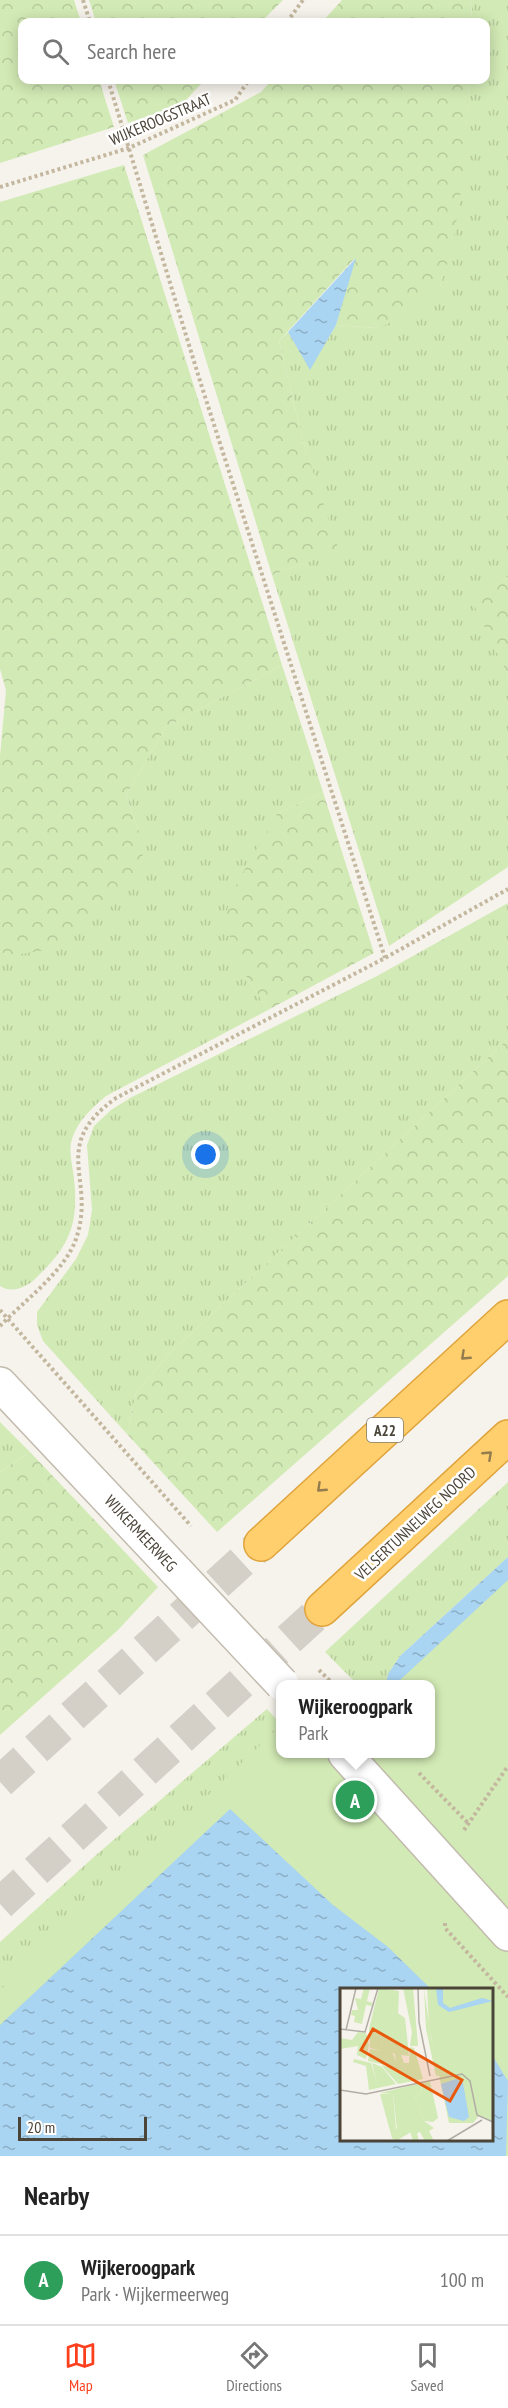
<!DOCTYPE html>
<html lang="en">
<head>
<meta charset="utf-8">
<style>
  :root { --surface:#fff; --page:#f6f6f6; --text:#222; --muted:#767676; --line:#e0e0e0; --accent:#fc3f1d }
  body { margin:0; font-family:"PT Sans Narrow",sans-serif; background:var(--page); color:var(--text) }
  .scale { position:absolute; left:18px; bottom:15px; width:129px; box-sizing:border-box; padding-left:6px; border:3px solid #4b4439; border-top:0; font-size:16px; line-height:21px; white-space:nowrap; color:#4b4439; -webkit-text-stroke:4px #fff; paint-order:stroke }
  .you { position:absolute; left:206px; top:1155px; width:21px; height:21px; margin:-15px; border:4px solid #fff; border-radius:50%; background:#1a73e8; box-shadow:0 0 0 9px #1a73e833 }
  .badge { display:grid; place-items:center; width:39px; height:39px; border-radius:50%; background:var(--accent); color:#fff; font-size:20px; font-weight:700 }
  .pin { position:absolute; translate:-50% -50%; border:3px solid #fff; box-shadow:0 2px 6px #0006 }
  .popup { position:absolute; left:276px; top:1680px; width:159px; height:78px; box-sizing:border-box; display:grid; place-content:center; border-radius:12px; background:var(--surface); filter:drop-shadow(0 2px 4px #0005); font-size:20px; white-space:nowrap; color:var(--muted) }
  .popup b { font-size:22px; color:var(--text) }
  .popup::after { content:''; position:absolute; left:50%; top:100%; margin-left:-12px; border:12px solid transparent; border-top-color:var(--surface) }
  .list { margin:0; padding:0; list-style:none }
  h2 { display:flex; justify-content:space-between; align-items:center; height:78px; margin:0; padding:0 24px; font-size:26px }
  h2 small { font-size:20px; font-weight:400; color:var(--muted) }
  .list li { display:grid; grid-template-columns:39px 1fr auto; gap:18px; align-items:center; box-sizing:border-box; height:90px; padding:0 24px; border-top:2px solid var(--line) }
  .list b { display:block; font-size:22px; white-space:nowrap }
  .list p { margin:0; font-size:20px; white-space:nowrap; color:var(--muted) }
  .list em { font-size:20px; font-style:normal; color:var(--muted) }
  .icon { flex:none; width:33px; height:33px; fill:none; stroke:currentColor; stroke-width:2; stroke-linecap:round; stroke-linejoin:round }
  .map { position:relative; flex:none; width:508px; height:2156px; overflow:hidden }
  .search { position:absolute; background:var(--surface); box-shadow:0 3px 15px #0003; left:18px; right:18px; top:18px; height:66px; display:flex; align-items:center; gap:15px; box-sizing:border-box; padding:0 21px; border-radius:12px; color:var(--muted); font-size:22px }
  .sheet { height:168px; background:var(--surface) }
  nav { display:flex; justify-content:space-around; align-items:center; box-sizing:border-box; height:84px; border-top:2px solid var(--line); background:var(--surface); font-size:16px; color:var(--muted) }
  nav a { display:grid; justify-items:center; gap:3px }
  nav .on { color:var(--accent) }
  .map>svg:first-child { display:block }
</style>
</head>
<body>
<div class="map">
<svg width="508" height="2156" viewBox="0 0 508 2156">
  <defs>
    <pattern id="grass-tufts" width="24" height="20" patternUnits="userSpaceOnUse" patternTransform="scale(1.5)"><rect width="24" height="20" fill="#d2eab5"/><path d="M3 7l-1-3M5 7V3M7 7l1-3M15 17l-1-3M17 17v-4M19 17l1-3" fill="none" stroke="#b6ca9c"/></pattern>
    <pattern id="forest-crowns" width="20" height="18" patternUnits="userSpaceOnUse" patternTransform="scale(1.5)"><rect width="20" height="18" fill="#d2eab5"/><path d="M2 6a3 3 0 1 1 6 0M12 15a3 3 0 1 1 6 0" fill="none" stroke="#b6ca9c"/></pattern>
    <pattern id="water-ripples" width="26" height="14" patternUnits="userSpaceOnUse" patternTransform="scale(1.5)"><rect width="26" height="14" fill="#a9d4f2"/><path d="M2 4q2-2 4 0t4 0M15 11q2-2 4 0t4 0" fill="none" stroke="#8caec5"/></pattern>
  </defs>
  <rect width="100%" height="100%" fill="#f6f3ec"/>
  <path fill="url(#grass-tufts)" d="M472,0h36v577l-36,22 36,76v192l-119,79 -117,-371 66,-24 -35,-110 -24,-100 9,-9 22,37 26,-44 40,3 64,-41c20,-69 25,-136 29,-207h17v-58h-15z
    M282,665l41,127 -46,22 -31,162 22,34 -162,86c-15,13 -30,26 -35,47 -2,11 2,25 3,36 5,46 -5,67 -37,98 -9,10 -25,17 -37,9v-335l8,5 130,-127 -12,-34 40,-68z
    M508,903v136l-340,316 -32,38 -9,41 -84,-93 -6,-16v-13l39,-53 12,-24 4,-25 -5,-65 7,-19 17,-16 19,-12 247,-122z
    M0,1422l30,30 -30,20z
    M508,1482v75l-108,99 -12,18 -2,10h-29l-32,-32z
    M267,1709l13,14v31l212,236 -104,-43 -388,78v-83l96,-87z"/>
  <path fill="url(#forest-crowns)" d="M0,0h74l7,22h-59v58h77l15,47 -114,36z
    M89,0h194l-22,22h-165z
    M342,0h130l-1,22h-149z
    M114,80h91l-23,24 -54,19z
    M272,80h197l-5,90 -11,74 -13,43 -37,31 -27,10 -40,-3 18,-66 -75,82 24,100 36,110 -67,24 -129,-420 118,-63z
    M124,165l158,500 -116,62 -40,68 12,34 7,41 -33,36 -59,43 -45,7 -8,-5v-195l6,-66 -6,-21v-467z
    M508,577v98l-37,-76z
    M323,792l51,161 -106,57 -22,-34 -23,-56 15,-39 39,-67z
    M508,1039v237l-291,256 -90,-98 9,-41 32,-38z
    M30,1452l128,135 -40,43 -118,105v-263z"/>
  <path fill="#d2eab5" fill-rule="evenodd" d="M508,1567v589h-508v-166l99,-90 181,-174v28h150v-70h-36zM342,1990h150v150h-150z"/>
  <path fill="url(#water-ripples)" d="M356,258l-20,67 -26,45 -22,-38z
    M508,1557v23l-108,100 -2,4h-12l2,-10 12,-18z
    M230,1809l103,96 55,42 43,42 -89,1v150h150v-85l16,26 -2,75h-506v-131z"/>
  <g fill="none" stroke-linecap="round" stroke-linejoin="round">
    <path stroke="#d4d0c8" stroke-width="33" stroke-dasharray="33 16" stroke-linecap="butt" d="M0,1782l261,-238
      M0,1904l322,-295"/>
    <defs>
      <path id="tertiary" d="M0,1384l177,188
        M345,1754l163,180"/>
      <path id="motorway" d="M261,1544l247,-227
        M322,1609l186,-172"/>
    </defs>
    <use href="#tertiary" stroke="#c2bbae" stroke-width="36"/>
    <use href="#motorway" stroke="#e0a43c" stroke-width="36"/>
    <path stroke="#c4b79f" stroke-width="4" stroke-dasharray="3 3" stroke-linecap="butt" d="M83,0l7,22
      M287,22l16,-22
      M108,80l92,301 185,577
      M0,187l129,-39 106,-48 14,-20
      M0,1310l191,216
      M0,1326c24,-25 65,-55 76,-87 21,-61 -28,-92 40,-141l269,-140 123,-69
      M319,1670l14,14
      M419,1773l50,51
      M464,1830l44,-64
      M445,1923v5l63,69"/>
    <use href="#tertiary" stroke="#fff" stroke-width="33"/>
    <use href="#motorway" stroke="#ffcf6e" stroke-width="33"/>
    <defs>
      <path id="tertiary-bridge" d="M177,1572l105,112"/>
    </defs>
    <use href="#tertiary-bridge" stroke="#c2bbae" stroke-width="36" stroke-linecap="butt"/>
    <use href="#tertiary-bridge" stroke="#fff" stroke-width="33"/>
  </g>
  <defs><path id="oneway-chevron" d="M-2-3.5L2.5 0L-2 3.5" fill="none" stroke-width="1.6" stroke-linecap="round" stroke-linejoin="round" transform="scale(1.5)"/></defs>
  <g stroke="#937c4e">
    <use href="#oneway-chevron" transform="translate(465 1356) rotate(137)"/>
    <use href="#oneway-chevron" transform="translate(488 1455) rotate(-43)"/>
    <use href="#oneway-chevron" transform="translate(321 1488) rotate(137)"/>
  </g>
  <g text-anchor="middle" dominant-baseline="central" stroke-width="5" stroke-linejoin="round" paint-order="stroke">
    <rect fill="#fff" stroke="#817c74" stroke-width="1.5" x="367" y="1418" width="36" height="24" rx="4.5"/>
    <g font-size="15" font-weight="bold" fill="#4b4439">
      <text x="385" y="1430">A22</text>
    </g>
    <g font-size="16" fill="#4b4439" stroke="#fff">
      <text transform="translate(160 119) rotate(-23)">WIJKEROOGSTRAAT</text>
      <text transform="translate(415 1523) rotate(-43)">VELSERTUNNELWEG NOORD</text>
      <text transform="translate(141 1533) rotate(47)">WIJKERMEERWEG</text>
    </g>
  </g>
  <g transform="translate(340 1988)">
    <rect width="153" height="153" fill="#f6f3ec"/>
    <path d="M24,0h6l-3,13 6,2 -1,3 -6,-1 -4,19 -8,-2 1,-6 -4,-1 1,-5h6l-3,-12 6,1zM39,0l20,3 -2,54 11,1 1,10 -8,-1 3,8h5l1,-16 4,1 9,31 -25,5 -17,-19 11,3 4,-4 -1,-10 -14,-7 2,-8 -14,-10zM84,0l7,50 10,37 -5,1 -10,-47zM81,95l1,10 -7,4 9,24 10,7 -5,3 5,10h-9l-5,-9 -3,1 2,8h-6l-4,-13 -12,1 -4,-36h-13z" fill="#d2eab5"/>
    <path d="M63,0h10l5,58h-8l2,-14zM56,24l9,6 3,28 -12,-1zM29,41l14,10 -2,7 10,3 9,23 -6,2 -5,-8 -21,-5 2,-12 12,2 -12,-3zM18,44l8,1 3,12 -3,14 -9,-4 1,-9 -18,3v-11l12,2zM14,71l17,4 6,20 -5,-20 10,4 14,17 -27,6 -3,-24 -13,-4zM90,93l8,37 -5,4 -9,-1 -9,-24 7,-4 -1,-10zM53,105l3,36 13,-2 2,5 -15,9 -4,-3 -12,-44z" fill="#d2eab5"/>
    <path d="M87,0h66v133l-14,-5 -6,7h-24l-20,-96z" fill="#d2eab5"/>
    <path d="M153,18v112l-12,-3 -8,-46 -25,1 -9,-38 42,-4 -6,-19z" fill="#d2eab5"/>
    <path d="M96,0h7v15l7,5 32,-10 11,3 -44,11 -11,-7zM116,91l7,4 6,34 -5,4 -15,-4 -8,-33z" fill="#a9d4f2"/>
    <path fill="none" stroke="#b2ada4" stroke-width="1.5" d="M78,0l1,34 11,54M0,41l25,3 13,-44M6,42l10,-42M0,102l26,4 96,-20 8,7 7,34 16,7M107,153l35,-21"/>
    <path fill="#e8590c" fill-opacity="0.15" stroke="#e8590c" stroke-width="3" d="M33,41l89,51 -12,21 -89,-51z"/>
    <rect width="153" height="153" fill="none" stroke="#4b4439" stroke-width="3"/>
  </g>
</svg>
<div class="scale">20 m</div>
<div class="you"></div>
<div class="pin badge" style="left:355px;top:1800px;background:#2e9e5b">A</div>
<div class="popup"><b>Wijkeroogpark</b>Park</div>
<div class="search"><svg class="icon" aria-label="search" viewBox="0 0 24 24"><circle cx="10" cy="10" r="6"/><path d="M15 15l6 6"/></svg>Search here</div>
</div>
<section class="sheet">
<h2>Nearby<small></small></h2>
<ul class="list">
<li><span class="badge" style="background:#2e9e5b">A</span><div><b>Wijkeroogpark</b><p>Park · Wijkermeerweg</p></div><em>100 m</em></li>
</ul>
</section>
<nav>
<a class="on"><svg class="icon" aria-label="map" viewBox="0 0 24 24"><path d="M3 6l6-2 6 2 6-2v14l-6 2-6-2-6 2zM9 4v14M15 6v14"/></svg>Map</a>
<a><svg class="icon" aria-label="directions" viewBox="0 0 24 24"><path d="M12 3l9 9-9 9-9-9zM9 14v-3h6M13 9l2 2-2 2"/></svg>Directions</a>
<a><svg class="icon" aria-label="saved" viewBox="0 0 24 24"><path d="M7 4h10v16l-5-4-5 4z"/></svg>Saved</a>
</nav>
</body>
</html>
